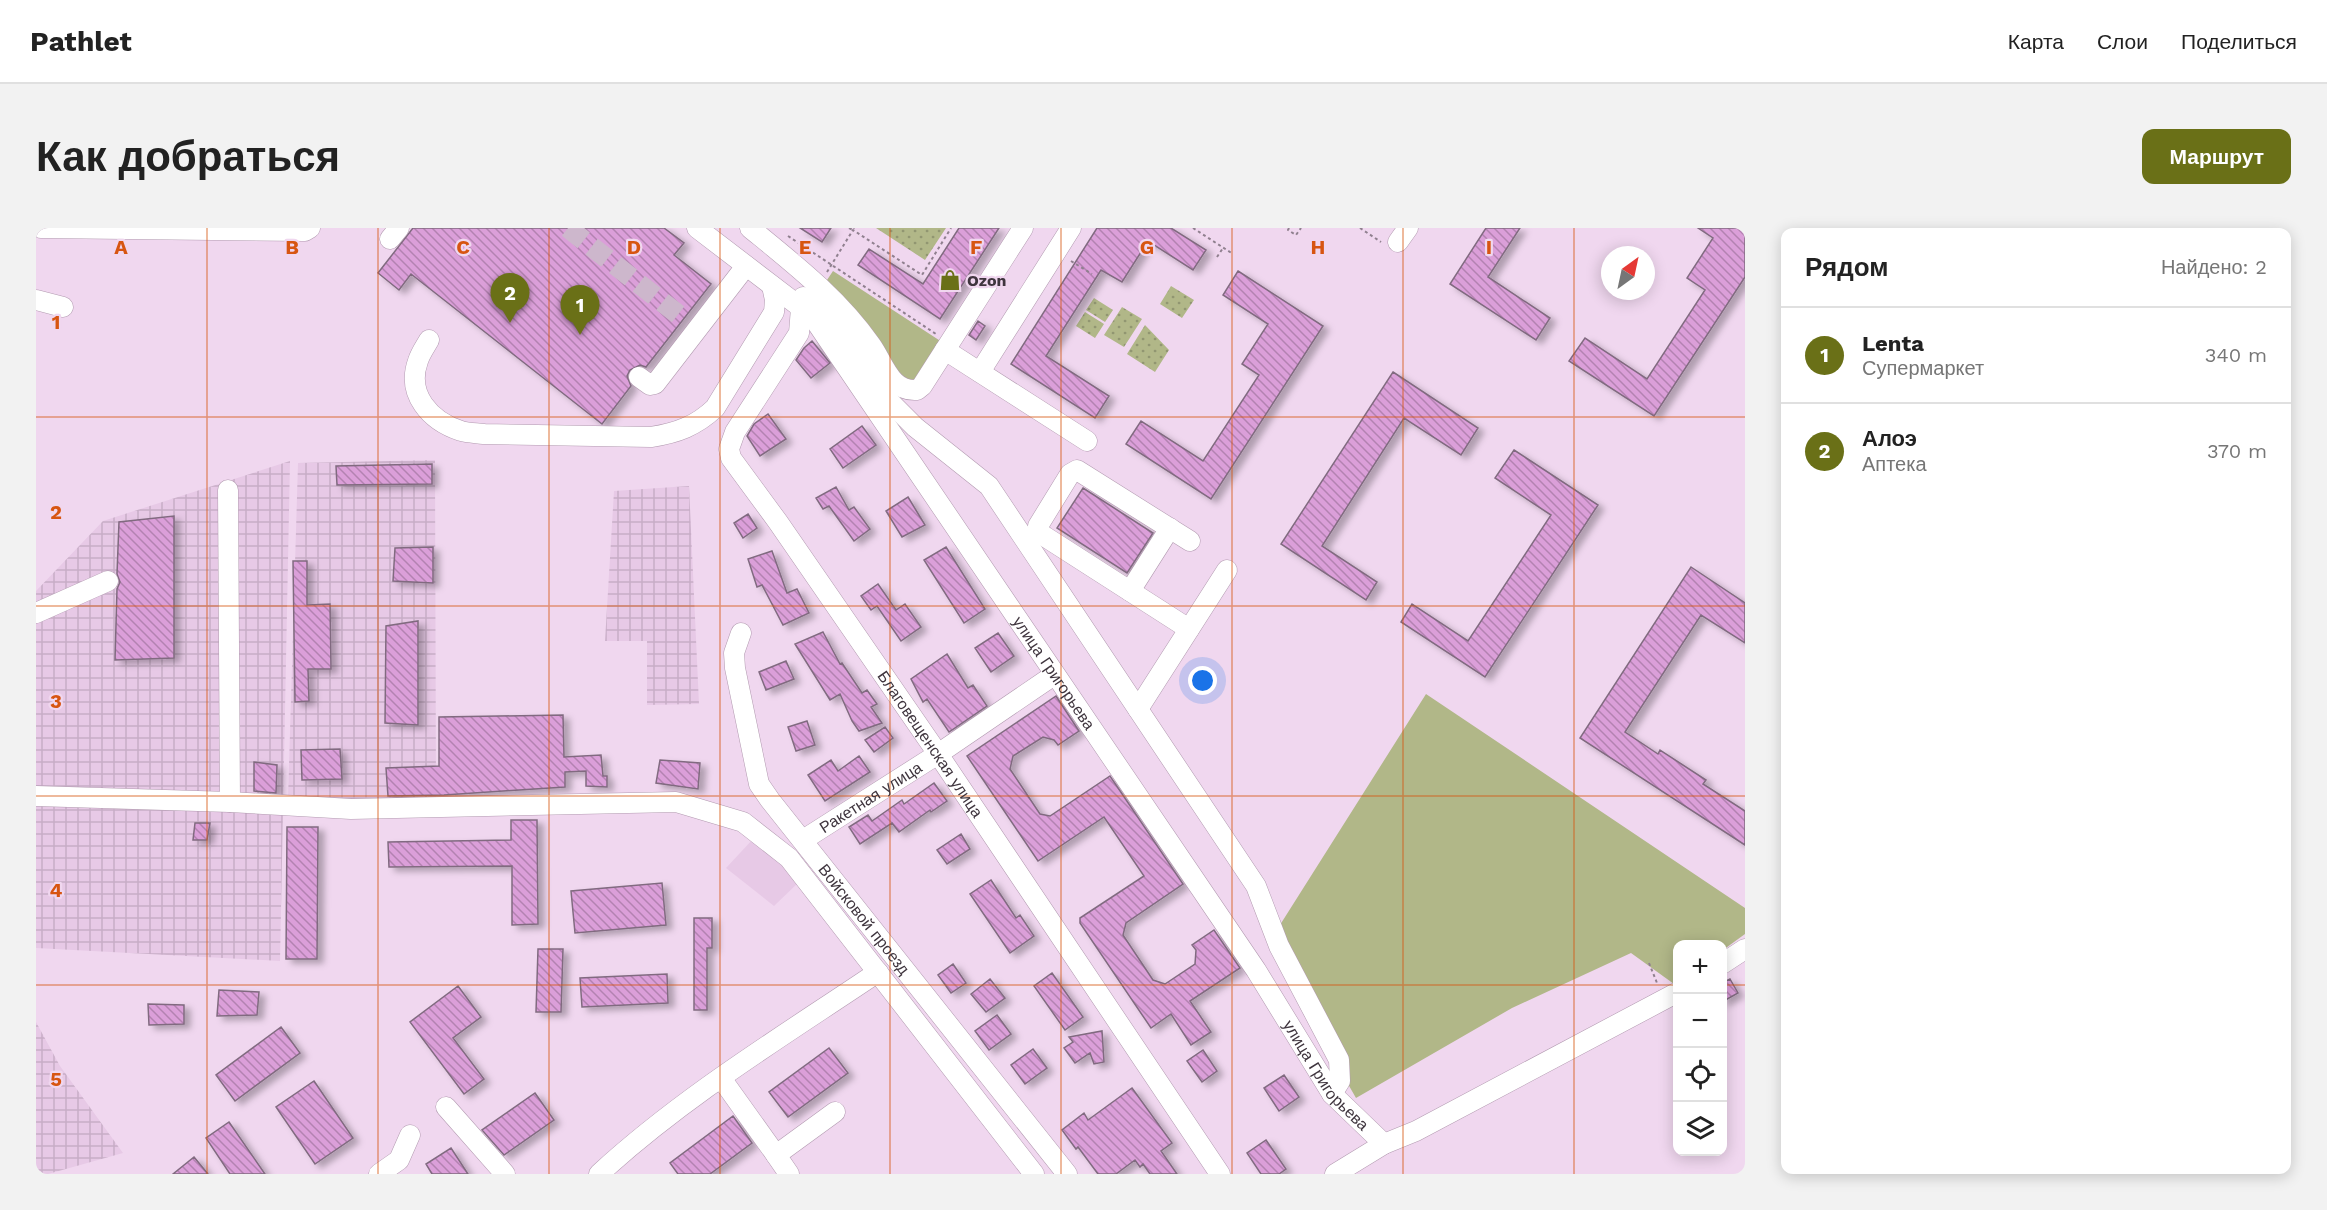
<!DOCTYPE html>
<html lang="ru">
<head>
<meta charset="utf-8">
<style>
  :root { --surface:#fff; --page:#f2f2f2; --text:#222; --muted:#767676; --line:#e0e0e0; --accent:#6a7017 }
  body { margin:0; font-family:"Work Sans",sans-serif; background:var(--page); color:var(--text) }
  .controls { position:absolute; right:18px; bottom:18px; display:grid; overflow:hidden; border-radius:12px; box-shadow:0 3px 15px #0003 }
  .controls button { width:54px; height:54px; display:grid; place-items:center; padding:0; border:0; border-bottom:2px solid var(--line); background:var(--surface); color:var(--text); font:30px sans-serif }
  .compass { position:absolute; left:1565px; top:18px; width:54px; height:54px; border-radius:50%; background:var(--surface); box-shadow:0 3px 15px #0003; rotate:33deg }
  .you { position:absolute; left:1167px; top:453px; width:21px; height:21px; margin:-15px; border:4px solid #fff; border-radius:50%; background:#1a73e8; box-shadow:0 0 0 9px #1a73e833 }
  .badge { display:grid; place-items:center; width:39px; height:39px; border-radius:50%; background:var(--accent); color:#fff; font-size:20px; font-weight:700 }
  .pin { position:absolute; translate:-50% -50px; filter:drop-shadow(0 2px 3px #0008) }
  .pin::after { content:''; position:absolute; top:32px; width:21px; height:18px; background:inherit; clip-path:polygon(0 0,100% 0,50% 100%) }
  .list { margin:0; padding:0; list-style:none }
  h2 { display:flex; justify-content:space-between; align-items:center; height:78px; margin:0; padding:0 24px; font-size:26px }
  h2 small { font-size:20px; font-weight:400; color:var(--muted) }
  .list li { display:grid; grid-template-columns:39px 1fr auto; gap:18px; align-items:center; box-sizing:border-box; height:96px; padding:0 24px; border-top:2px solid var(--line) }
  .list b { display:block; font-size:22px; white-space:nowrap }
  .list p { margin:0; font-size:20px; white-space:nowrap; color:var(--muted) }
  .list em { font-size:20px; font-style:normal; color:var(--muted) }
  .icon { flex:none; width:33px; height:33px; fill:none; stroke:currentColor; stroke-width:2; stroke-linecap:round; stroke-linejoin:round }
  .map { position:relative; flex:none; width:1709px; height:946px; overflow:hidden; border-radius:12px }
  header { display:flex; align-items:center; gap:36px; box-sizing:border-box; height:84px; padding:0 30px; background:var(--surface); border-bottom:2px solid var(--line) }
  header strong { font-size:28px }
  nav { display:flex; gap:33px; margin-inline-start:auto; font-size:21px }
  .intro { display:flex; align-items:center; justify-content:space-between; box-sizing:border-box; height:144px; padding:0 36px }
  h1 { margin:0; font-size:42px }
  .button { padding:15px 27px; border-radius:12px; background:var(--accent); color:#fff; font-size:21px; font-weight:700 }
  main { display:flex; gap:36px; padding:0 36px }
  aside { flex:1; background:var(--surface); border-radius:12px; box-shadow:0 3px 15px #0003 }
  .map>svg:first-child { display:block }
</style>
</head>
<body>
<header>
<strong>Pathlet</strong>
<nav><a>Карта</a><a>Слои</a><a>Поделиться</a></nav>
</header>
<div class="intro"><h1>Как добраться</h1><a class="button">Маршрут</a></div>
<main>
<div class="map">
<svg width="1709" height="946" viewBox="0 0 1709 946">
  <defs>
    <pattern id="industrial-grid" width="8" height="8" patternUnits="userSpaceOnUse" patternTransform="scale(1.5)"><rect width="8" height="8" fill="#e7c9e6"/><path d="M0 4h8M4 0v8" fill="none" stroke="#c7adc6"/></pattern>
    <pattern id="park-dots" width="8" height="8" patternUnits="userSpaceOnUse" patternTransform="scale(1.5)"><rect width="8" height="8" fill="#b1b788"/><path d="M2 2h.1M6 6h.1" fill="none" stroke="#919671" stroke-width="1.8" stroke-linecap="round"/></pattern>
    <pattern id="building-back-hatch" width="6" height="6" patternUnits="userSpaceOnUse" patternTransform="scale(1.5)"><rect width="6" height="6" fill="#db9fd9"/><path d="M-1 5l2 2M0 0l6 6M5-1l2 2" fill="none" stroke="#b382b1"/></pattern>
    <filter id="shadow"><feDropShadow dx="6" dy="4" stdDeviation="3" flood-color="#0004"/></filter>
  </defs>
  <rect width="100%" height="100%" fill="#f0d7ef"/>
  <path fill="#e7c9e6" d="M717,611l47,42 -26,25 -48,-38z"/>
  <path fill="url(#industrial-grid)" d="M399,232l1,340h-148l10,-337z
    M254,233l-10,500 -244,-13v-357l67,-70z
    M653,258l10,218 -52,1v-64h-42l9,-150z
    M0,794l24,44 63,87 -75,21h-12z"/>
  <path fill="#b1b788" d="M797,43l112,73 -25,39 -21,1 -74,-101z
    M1390,466l319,214v26l-22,16 -1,-6h-44l-1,37 -3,3 -43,-31 -119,55 -156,90 -88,-154z"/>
  <path fill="url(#park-dots)" d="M840,0h70l-21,32z
    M1135,58l23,14 -12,18 -22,-14z
    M1058,70l19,12 -8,12 -19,-12z
    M1086,79l20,12 -18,28 -20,-12z
    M1049,84l19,12 -9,14 -19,-12z
    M1109,97l24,25 -14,22 -28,-18z"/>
  <path fill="url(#building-back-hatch)" stroke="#816b80" stroke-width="1.5" filter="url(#shadow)" d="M377,0h251l20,15 -10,12 37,29 -65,83 -6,-2 -10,5 -3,6 4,10 -29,38 -191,-150 -12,16 -21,-17z
    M764,0h31l-9,14z
    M923,0h40l-59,91 -82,-54 11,-16 54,35z
    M1061,0h74l35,22 -13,20 -45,-29 -26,41 -21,-12 -55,86 63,40 -14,22 -84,-54z
    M1450,0h34l-32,49 62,41 -14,22 -86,-56z
    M1662,0h47v49l-91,139 -85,-55 16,-23 62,41 58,-89 -18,-12 26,-40z
    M1202,43l85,55 -112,173 -85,-55 15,-23 62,40 56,-86 -17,-11 26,-40 -45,-29z
    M942,93l7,5 -9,14 -7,-5z
    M776,113l18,22 -19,15 -15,-18 8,-12z
    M1357,144l85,56 -17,27 -57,-37 -82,128 55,36 -11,18 -85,-56z
    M732,186l18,25 -26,17 -13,-20 7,-12z
    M826,198l14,19 -33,23 -13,-19z
    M1478,222l84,55 -113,172 -84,-55 11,-18 56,37 83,-126 -56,-37z
    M396,236v20l-95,1 -1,-19z
    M800,259l13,23 5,-3 16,22 -16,12 -25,-35 -6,3 -7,-11z
    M1047,260l70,45 -26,40 -70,-45z
    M872,269l17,28 -23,12 -16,-26z
    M712,286l9,14 -14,10 -9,-15z
    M138,288v142l-59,2 2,-71 3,-7 -3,-8 2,-52z
    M397,319v36l-40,-2 2,-33z
    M910,319l39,62 -21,14 -40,-63z
    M736,323l15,42 10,-4 12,24 -26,12 -21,-40 -5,2 -9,-28z
    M257,333h14v44l23,-1 1,65h-23l1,32 -14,1z
    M1655,339l54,36v40l-44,-28 -76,117 33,22 2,-4 46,30 -3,4 42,27v34l-165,-107z
    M842,356l18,26 9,-6 16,23 -20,14 -24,-35 -6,4 -10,-14z
    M382,393v104l-33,-2 1,-97z
    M787,404l17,32 2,-1 20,30 5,-3 10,14 -6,3 11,16 -23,8 -7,-10 -12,-27 -10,6 -35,-56z
    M962,405l16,23 -23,16 -16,-24z
    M911,426l21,34 5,-3 14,21 -38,26 -22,-33 -4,3 -12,-23z
    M750,433l8,18 -28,11 -7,-18z
    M1020,468l23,35 -21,14 -4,-5 -11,-3 -30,19 -3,13 30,45 10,2 60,-40 73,108 -57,39 -3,12 30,45 12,4 30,-20 1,-14 -4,-5 22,-15 26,38 -50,33 21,31 -20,13 -20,-31 -20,14 -71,-105v-5l64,-42 -40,-59 -66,44 -71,-105z
    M527,487l1,42 37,-2 2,21h4v11l-21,-1v-15l-21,1v15l-121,8 -56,1 -2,-28 53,-2v-49z
    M771,493l8,24 -19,6 -8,-24z
    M849,499l8,11 -19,14 -9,-12z
    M304,521l2,30 -40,1 -1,-30z
    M823,528l11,16 -45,29 -17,-26 23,-15 7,11z
    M624,532l40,3 -2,26 -42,-6z
    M218,534l23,3 -1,28 -22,-2z
    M898,555l13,18 -16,11 -1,-2 -31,22 -7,-9 -32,21 -11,-17 19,-12 4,6 30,-21 2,4z
    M475,592h26l1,104 -26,1v-59l-123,1 -1,-25 123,-2z
    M159,595h15l-3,17h-14z
    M251,599h31l-1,132h-31z
    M925,606l9,15 -23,15 -10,-14z
    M955,652l25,38 4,-3 14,21 -24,17 -40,-59z
    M626,655l4,42 -91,8 -4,-42z
    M658,690h18v30h-5v62h-13z
    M502,721h25l-2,63h-25z
    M917,736l13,19 -15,10 -13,-18z
    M1016,745l31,44 -18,13 -31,-44z
    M631,746l1,29 -86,4 -2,-29z
    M954,751l15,19 -19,14 -15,-18z
    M1694,751l8,14 -16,9v-19z
    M422,758l23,31 -28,21 31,41 -20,15 -54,-72z
    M183,762l40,2 -2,23 -40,1z
    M112,776l36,1v19l-35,1z
    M961,787l14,19 -22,16 -14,-19z
    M245,799l19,26 -65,48 -19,-26z
    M1066,803l2,31 -10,2 -4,-11 -15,10 -11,-15 9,-6 -4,-5z
    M793,820l19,25 -60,44 -19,-25z
    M997,821l14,19 -22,16 -14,-19z
    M1167,822l14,21 -15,11 -15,-21z
    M1248,847l15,22 -20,14 -15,-23z
    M278,853l39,57 -38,26 -39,-57z
    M1096,860l40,55 -11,8 16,23h-27l-7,-10 -3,3 -5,-7 -19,14h-18l-20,-27 -2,2 -14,-19 22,-17 4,7z
    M499,865l19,27 -50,35 -22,-25z
    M697,888l19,27 -42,31h-32l-8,-11z
    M193,894l36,52h-35l-24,-36z
    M1230,912l20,29 -7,5h-18l-14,-21z
    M415,920l17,26h-36l-6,-10z
    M158,929l14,17h-35z"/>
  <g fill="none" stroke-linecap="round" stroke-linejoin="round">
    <path stroke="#cdb7cc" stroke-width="20" stroke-dasharray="20 10" stroke-linecap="butt" d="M532,0l116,91"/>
    <defs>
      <g id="minor">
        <path d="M5,0l264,3 5,-3"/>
        <path id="s1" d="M661,0l115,88 444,654 76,124 52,50"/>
        <path d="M714,0c44,36 88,70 121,117 13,18 19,47 46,45l5,-4 23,-36 142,91"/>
        <path d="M354,11l9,-11"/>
        <path d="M1362,14l10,-14"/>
        <path d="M767,69l15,8 8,8 62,87 27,27 74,59 267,400 23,60 60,114 1,21 -8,13"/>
        <path d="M0,72l27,7"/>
        <path id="s2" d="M765,80l-2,25 -64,99 -6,17 2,9 47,64 160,232 282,420"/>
        <path d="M393,112c-4,7 -9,14 -11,21 -12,33 12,60 43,70 7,2 16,2 23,3l167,3c26,-4 45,-11 64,-29l59,-96 1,-12 -3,-14"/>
        <path d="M909,122l78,-122"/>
        <path d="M944,144l91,-144"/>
        <path d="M603,149l11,8 5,-1 91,-118"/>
        <path d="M192,262l2,312"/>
        <path d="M1094,363l40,-63"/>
        <path d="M0,385l72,-32"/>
        <path d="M1153,401l-145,-93 -4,-4 -2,-6 32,-52 7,-4 113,71"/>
        <path id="s3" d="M705,405l-7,20 1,15 24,116 11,16 297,374"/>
        <path d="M1102,481l89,-139"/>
        <path d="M0,568l194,6 121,7 325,-7 67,20 46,36 245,316"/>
        <path id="s4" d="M767,612l135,-86 116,-79"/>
        <path d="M1686,736l23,-15"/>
        <path d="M685,850l55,77"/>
        <path d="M410,879l59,67"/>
        <path d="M343,946l20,-14 11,-25"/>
        <path d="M563,946c85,-78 184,-138 279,-202"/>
        <path d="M753,946l-13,-19 59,-43"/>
        <path d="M1299,946l49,-30 32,-13 262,-139"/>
      </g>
    </defs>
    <use href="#minor" stroke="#b29ab0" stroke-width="21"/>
    <path stroke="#90808f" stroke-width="2" stroke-dasharray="3 3" stroke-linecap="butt" d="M813,0l4,2 1,-2
      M1157,0l40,26
      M1253,0l-1,2 8,5 5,-7
      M1324,0l21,14
      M752,8l148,98
      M1181,29l6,-9
      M1035,33l21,13
      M791,44l26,-42 69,45 29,-47
      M1613,735l8,20"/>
    <use href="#minor" stroke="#fff" stroke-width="20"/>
  </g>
  <path fill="none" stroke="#d75511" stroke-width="1.5" stroke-opacity="0.55" d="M171,0v946M342,0v946M513,0v946M684,0v946M854,0v946M1025,0v946M1196,0v946M1367,0v946M1538,0v946M0,189h1709M0,378h1709M0,568h1709M0,757h1642M1686,757h23"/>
  <defs>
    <symbol id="shop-bare" viewBox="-9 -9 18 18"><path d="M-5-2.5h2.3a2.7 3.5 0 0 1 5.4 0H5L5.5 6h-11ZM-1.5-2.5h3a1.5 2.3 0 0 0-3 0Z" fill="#6a7017" stroke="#f0d7ef" stroke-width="2.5" paint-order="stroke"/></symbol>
  </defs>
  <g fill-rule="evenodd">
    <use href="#shop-bare" x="899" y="37" width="30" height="30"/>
  </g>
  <g text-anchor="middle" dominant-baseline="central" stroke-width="4.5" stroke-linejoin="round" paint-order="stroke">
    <g font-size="16" font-weight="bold" fill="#3f353e" stroke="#f0d7ef" text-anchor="start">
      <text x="931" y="52">Ozon</text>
    </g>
    <g font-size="16" fill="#3f353e" stroke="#f0d7ef">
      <text stroke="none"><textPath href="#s1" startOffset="576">улица Григорьева</textPath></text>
      <text stroke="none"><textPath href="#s2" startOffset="519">Благовещенская улица</textPath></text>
      <text stroke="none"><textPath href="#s4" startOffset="80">Ракетная улица</textPath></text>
      <text stroke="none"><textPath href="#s3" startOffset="326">Войсковой проезд</textPath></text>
      <text stroke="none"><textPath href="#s1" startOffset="1062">улица Григорьева</textPath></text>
    </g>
  </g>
  <g font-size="20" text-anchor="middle" font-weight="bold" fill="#d75511" stroke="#f0d7ef" stroke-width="4.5" stroke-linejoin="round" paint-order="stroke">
    <text x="85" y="26">A</text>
    <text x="256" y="26">B</text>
    <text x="427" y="26">C</text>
    <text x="598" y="26">D</text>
    <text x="769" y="26">E</text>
    <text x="940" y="26">F</text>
    <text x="1111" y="26">G</text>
    <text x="1282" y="26">H</text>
    <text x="1453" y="26">I</text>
    <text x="20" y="101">1</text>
    <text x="20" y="291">2</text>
    <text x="20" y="480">3</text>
    <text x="20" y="669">4</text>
    <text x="20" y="858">5</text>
  </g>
</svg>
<div class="controls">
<button>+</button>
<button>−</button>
<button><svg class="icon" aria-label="locate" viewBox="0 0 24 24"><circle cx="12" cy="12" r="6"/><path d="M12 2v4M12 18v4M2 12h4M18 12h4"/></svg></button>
<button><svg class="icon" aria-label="layers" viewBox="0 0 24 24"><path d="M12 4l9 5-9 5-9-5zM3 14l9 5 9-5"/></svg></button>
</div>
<svg class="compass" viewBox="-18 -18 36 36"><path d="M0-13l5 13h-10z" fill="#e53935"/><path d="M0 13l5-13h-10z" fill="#767676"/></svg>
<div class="you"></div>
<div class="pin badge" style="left:544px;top:107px">1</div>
<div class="pin badge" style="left:474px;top:95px">2</div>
</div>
<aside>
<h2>Рядом<small>Найдено: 2</small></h2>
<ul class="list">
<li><span class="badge">1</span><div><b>Lenta</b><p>Супермаркет</p></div><em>340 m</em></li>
<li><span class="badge">2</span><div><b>Алоэ</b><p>Аптека</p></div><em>370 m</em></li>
</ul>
</aside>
</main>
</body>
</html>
